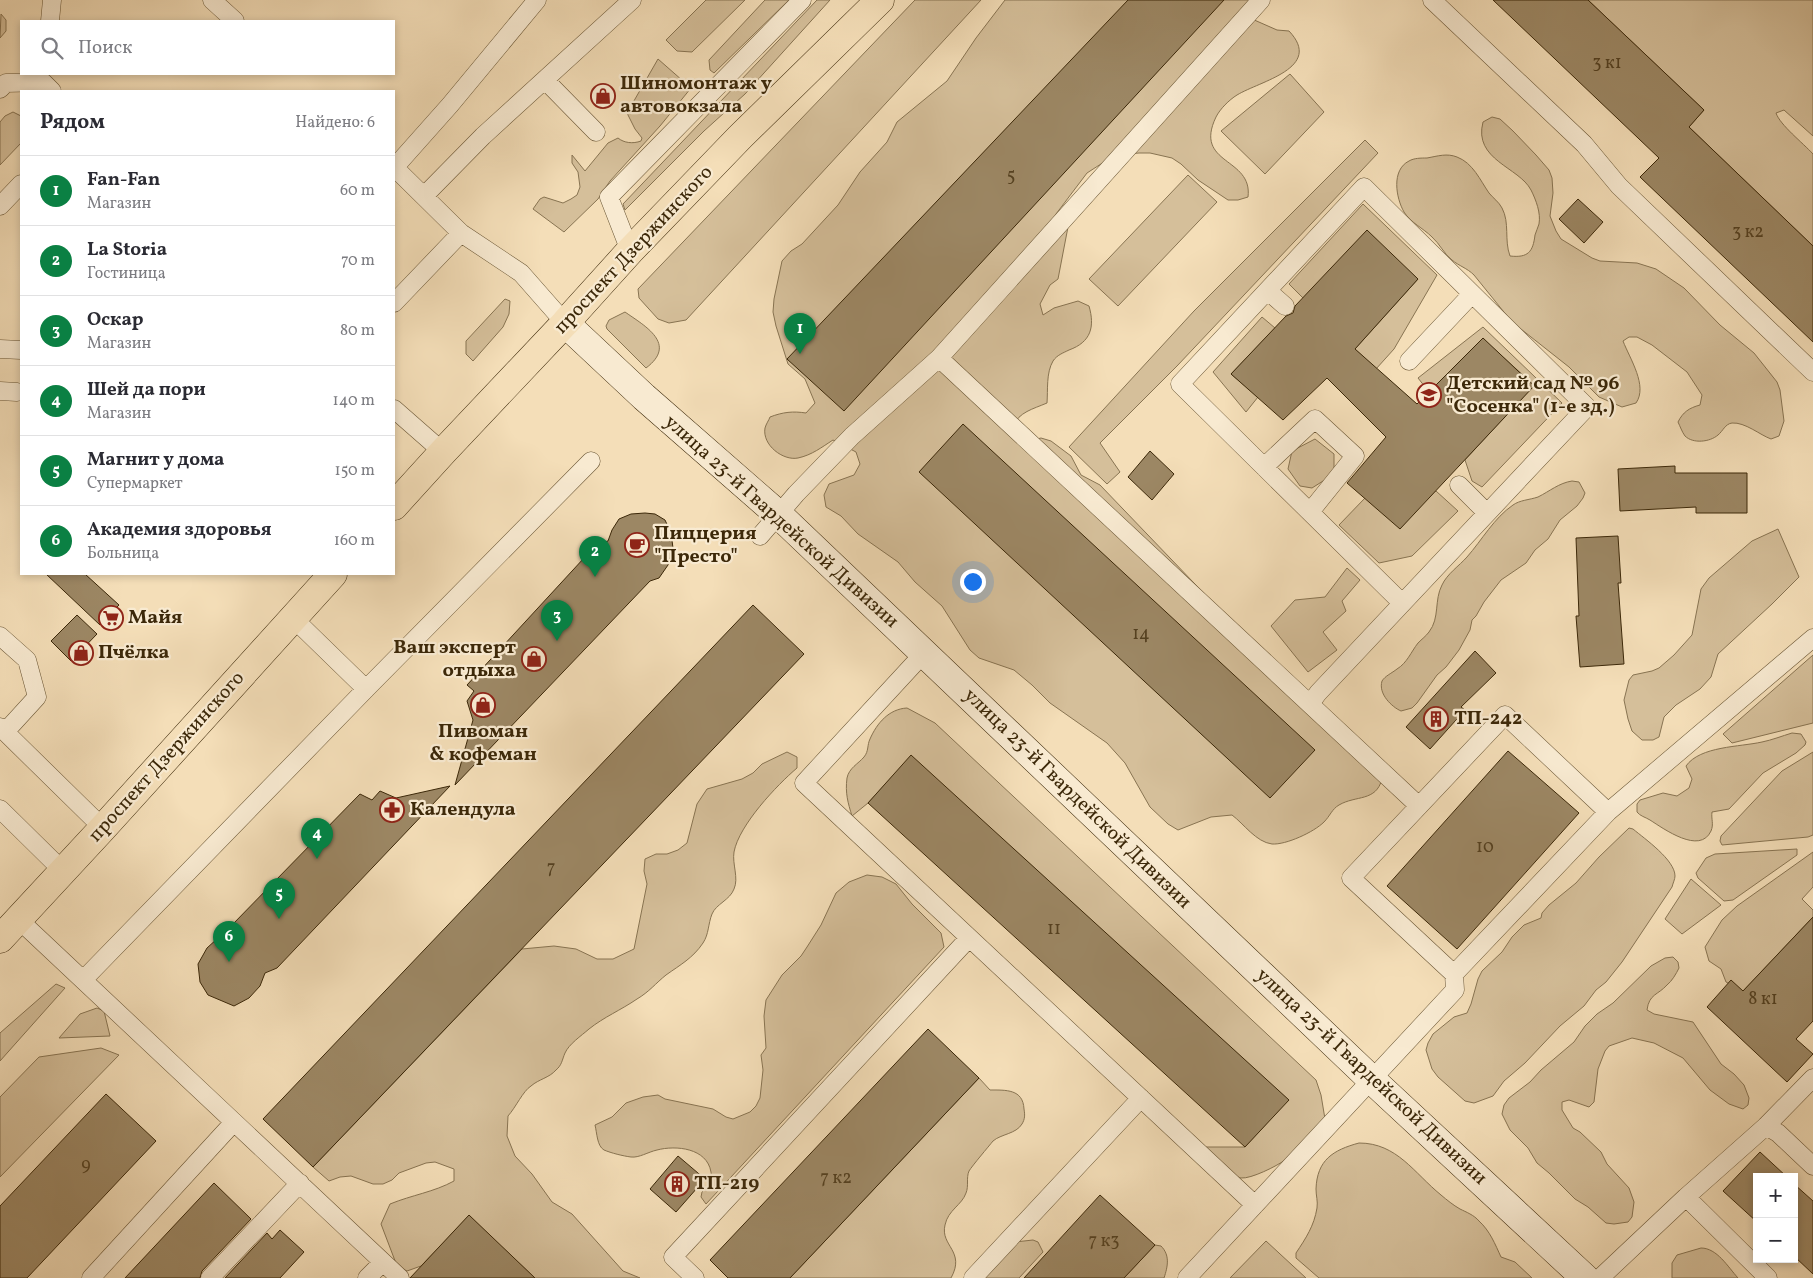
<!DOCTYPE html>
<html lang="ru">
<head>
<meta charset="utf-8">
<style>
  :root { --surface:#fff; --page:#f7f7f7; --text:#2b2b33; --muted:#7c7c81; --line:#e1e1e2; --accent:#0b8043 }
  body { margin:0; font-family:Vollkorn,serif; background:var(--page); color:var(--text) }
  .controls { position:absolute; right:15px; bottom:15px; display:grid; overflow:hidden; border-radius:0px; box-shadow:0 2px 8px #0003 }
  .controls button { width:45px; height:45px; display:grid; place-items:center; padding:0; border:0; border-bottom:1px solid var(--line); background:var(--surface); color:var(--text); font:25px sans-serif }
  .you { position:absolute; left:972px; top:581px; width:18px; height:18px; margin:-12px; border:4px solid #fff; border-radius:50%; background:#1a73e8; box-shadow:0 0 0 8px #1a73e833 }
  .badge { display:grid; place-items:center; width:32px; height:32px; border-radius:50%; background:var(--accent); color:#fff; font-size:16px; font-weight:700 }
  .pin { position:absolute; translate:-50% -41px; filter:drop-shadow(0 1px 2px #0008) }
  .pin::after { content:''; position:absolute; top:26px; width:18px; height:15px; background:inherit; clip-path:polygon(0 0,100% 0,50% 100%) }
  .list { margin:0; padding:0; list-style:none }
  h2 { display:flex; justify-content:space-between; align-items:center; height:65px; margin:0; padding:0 20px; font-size:21px }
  h2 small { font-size:16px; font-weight:400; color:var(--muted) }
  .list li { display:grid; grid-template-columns:32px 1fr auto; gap:15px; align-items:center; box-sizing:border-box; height:70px; padding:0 20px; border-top:1px solid var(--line) }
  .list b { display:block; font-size:19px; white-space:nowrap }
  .list p { margin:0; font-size:16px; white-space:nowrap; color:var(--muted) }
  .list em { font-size:16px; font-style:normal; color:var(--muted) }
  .icon { flex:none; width:28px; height:28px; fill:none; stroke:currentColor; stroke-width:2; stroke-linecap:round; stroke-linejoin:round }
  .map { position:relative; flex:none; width:1813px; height:1278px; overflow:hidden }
  .search { position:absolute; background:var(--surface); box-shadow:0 2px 8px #0003; left:20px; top:20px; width:375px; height:55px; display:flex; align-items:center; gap:12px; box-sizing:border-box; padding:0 18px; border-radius:0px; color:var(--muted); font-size:19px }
  .panel { position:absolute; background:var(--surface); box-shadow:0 2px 8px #0003; left:20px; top:90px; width:375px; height:485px; border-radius:0px }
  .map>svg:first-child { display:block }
</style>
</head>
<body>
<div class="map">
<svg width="1813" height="1278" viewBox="0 0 1813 1278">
  <rect width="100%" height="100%" fill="#f4deb8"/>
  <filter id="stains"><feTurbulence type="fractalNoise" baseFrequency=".004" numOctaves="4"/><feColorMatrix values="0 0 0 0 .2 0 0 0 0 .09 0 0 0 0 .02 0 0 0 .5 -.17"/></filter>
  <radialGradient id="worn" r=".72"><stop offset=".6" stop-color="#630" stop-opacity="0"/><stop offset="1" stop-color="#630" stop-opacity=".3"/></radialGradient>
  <path fill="#d5bf9a" stroke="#887452" d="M706,0h39l-53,52 -15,-1 -11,-11z
    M765,0h24l-75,73 -4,-3 -1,-10z
    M817,0h13l-85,94 -41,37 -79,79 -2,-6z
    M915,0h66l-295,320 -17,3 -11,-4 -19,-21 -1,-9z
    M1005,0h252l-5,19 25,11 12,1c35,37 -29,50 -52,64 -8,5 -17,14 -21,22 -23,48 37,40 32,80l-10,3h-10l-30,-20 -17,-16 -9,-6 -22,-5h-11l-12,1 -23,8 -17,11 -31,41 1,10 11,3 -10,52 -8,6 -10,19 3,11 11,-7 24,-7 11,5c6,21 2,36 -20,44 -6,3 -12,5 -16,11 -7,12 -5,29 -6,42 -14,6 -28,9 -34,23l16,15 12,-3 10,3 20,15 10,19 19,10 282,294c-6,23 -26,16 -43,26 -7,4 -9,11 -15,17 -10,10 -38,23 -52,22 -16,-2 -28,-20 -40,-29l-21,2 -33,13 -10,-6 -18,-17 -25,-44 -18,-20 -57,-40 -18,-18 -18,-15 -35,-12 -9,-8 -28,-44 -27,-24 -17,-20 -40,-28 -17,-18 -15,-9 -2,-12 5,-11 25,-9 6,-11 -4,-12 -23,-12c-11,7 -21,15 -35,18 -15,3 -36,-13 -33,-30 1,-4 4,-8 5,-11 13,-5 23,-6 36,-4l9,-10 -10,-24 -17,-15 -12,-38 -3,-14 1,-13 8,-38 9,-10 11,-7 36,-39 22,-33 27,-30 10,-20 50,-41 29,-43z
    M1588,0h225v136l-29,-26 -8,3c4,12 27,30 37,41v92l-124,-119 15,-17z
    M1,14l5,6v11l-6,7z
    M658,59l33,29 -31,38 -50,55 -12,18 -34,33 -31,-23 7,-10 4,-2 19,6 8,-4 6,-4 3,-8 -2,-15 -6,-9v-8l13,16 23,-28 10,-5c6,5 15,6 23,3l1,-3 -7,-9 -8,-16z
    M1290,74l34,38 -59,62 -44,-43z
    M13,112l8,4v27l-21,22v-43l5,-6z
    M1492,117l8,2 13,12 23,24 13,15 3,8 1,15 -3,23 6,15 5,8 31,19 8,3 37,2 19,6 28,19 36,37 34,28 23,29 3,8 4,31 -5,15 -8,3c-11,-4 -26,-17 -39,-16 -7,1 -9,8 -14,12 -8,7 -25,9 -33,1 -3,-4 -5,-10 -7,-14 5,-10 11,-14 22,-17l2,-10 -15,-23 -35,-27 -15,-8h-8l-6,4c7,18 25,45 13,62l-14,4 -23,-10 -30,-30 -57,-45 -38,-47c-7,-7 -15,-9 -22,-15 -8,-6 -12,-16 -20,-23 -9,-9 -21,-14 -28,-25 -8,-14 -13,-42 5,-51 5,-3 12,-3 18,-3 11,-2 20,-5 30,-1 16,6 23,23 32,36 4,5 10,9 13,15 8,15 2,32 8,48 18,2 23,-4 25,-21 1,-4 3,-7 4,-11 2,-11 -3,-24 -8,-34 -12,-23 -58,-30 -48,-68z
    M1365,140l13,13 -201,213 -77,77 20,29 -13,12 -38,-37 125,-136z
    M1188,175l29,27 -99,104 -29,-27z
    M1363,204l74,71 -43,74 -18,20 -21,-20 63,-70 -115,19 -14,-14z
    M505,299l5,2 -1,13 -6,13 -30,34 -7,-7v-13z
    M625,312c20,14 53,32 21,56l-39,-39 -1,-3 3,-6z
    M1262,317l13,11 -44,46 27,23 -12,15 -33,-40z
    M1483,327l79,76 -80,84 -10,-6 -7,-21 69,-75 -51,-46 -54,53 -11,-14z
    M1315,439l19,15v20l-22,14 -12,-2 -12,-17 4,-18z
    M1572,481l7,1 6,11 -2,5 -6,8 -17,14 -12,19 -13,11 -9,13 -25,17 -17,22 -8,14 -4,4 -2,10 -11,20 -13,17 -9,8 -20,28 -5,5 -11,3c-9,-4 -23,-17 -19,-30 3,-5 10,-8 15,-12 10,-6 14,-17 21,-26 4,-4 8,-7 11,-11 11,-14 5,-32 13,-47 5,-11 17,-19 25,-28 15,-17 27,-39 46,-52 7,-5 16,-5 25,-8 12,-6 21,-14 34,-16z
    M1436,491l22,20 -46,45 -33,7 -40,-38 26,-27z
    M1778,529l21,48 -27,27 -54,50 -7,23 -11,12 -24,16 -12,12 -5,20 -6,3h-11l-10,-9 -4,-12 -4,-19 5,-20 4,-5 19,-4 7,-3 15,-13 18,-20 9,-46 8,-11 43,-37z
    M1347,568l13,12 -18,21 4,10 -23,21 14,18 -29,22 -37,-46 24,-26 30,-3z
    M1813,655v68l-81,20 -9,-9z
    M907,708l28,15 381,357 5,15 4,24 -40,41c-8,6 -34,19 -44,18 -8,-1 -30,-23 -35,-31h39l43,-47 -377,-344 -43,47 -16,13c-4,-13 -7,-23 -5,-38 2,-10 11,-14 17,-21 5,-6 3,-12 6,-18 7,-16 19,-30 37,-31z
    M1792,733l9,1 5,8 -1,3 -9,8 -33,20 -34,36 -17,3c-1,7 2,12 -1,19 -11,24 -47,-2 -61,-11 -5,-3 -10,-4 -13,-8v-8l3,-4 23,-7 14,3 12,-8 3,-9 -6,-13c14,-20 54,-19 76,-24 10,-2 20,-6 30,-9z
    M787,752l10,5v11c-20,17 -58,57 -63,84 -2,12 5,26 0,37 -4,11 -18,15 -22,25 -4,10 -3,20 -9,29 -10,15 -23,22 -37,32 -10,8 -17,17 -29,24 -16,11 -33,18 -48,30 -8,7 -20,15 -24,24 -3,7 -3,12 -9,17 -7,8 -17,9 -25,16 -8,5 -15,21 -23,30l-1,20 8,20 17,18 20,28 20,12 51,57 17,7h-105l-66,-62 -48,50 -14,5 -10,-5 -16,-42 9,-20c22,-9 44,-12 64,-23v-12l-19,-7 -9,1 -27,10 -7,7 -9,4h-10l-22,-8 -11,1 -11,4 -16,-14 209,-218 32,-3 22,3 21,10h16l21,-10 13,-65 -3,-13 1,-12 11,-5h11l11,-4 9,-7 10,-39 10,-15 35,-10 11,-6 9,-9z
    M1813,752v83l-5,2 -86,8 -2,-4 1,-5 61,-65z
    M1629,828l4,1c12,10 42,31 42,47 0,3 -2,7 -3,11l-50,75 -16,20 -10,8 -12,16 -24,20 -35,37 -21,18 -11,15 -19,7 -9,-2 -27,-24 -6,-8 -6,-19 2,-7 5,-9 21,-17 13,-4 4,-9 7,-25 4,-8 20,-19 10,-15 12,-12 17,-7 1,-5 7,-8 27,-22 23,-26z
    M1797,849v6l-64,45 -9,1 -26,-23 -2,-5 10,-15 9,-4z
    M1813,852v35l-11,12 11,11v7l-70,74 -17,-9 -5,-13 -12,-8 -4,-14 17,-27 15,-14z
    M867,875l15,2 14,7 16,20 29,29 3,14 -238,257 -5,-7 1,-5c6,-6 11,-11 9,-20 -4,-24 -35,-27 -54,-22 -9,2 -18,8 -26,7 -8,-1 -20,-4 -27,-7 -7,-4 -7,-17 -9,-25l17,-8 14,-14 17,-6 15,-2 7,4 48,10 13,8 7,2 17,-7 6,-6 4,-8 3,-28 -2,-15 5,-7 -2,-32 2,-16 16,-25 19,-19 6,-9 14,-22 15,-32 13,-11z
    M1691,879l30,26 -39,29 -17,-15z
    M1673,957l5,5 1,6c-3,6 -7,13 -12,17 -9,10 -18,9 -20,25l7,4 39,8 28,42 13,10 10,11 5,13 -1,7 -5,4 -14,-5 -19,-14 -27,-32 -29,-15 -22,-5 -23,8 -4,5 -7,18 -4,33 -5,5 -20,-7 -7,2v8l11,18 7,4 21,20 6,12 22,24 5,14 -2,15 -4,5 -14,2 -8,-1 -18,-16 -13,-8 -26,-26 -12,-10 -9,-15 -18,-18 -8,-16 2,-9 5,-7 21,-16 11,-12 33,-28 11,-16 12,-12 16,-11 38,-37 14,-8z
    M56,984l9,4 -65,73v-28z
    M97,1008l7,3 6,25 -51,2 21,-24z
    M101,1048l18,7 -119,122v-80l39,-40z
    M979,1078l11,12c16,0 33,-1 34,19 1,6 1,10 -2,15 -6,10 -21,10 -29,17 -4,5 -21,25 -24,30 -3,7 0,15 -3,22 -4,12 -18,17 -21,32 -5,21 21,26 6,53h-161z
    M1359,1143c38,0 55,30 82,52 6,5 12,10 19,14 6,3 14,6 19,12 11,10 16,23 22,36l14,5 17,16h-213l-23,-20v-5c10,-15 18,-27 21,-45 1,-7 -1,-12 -1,-19 1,-29 17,-39 43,-46z
    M1033,1240l5,2 5,10 -24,26h-37l33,-36z
    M1266,1241l40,37h-76z
    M1155,1245l6,1c9,9 7,20 3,32h-40z
    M1701,1248c16,0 27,19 37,30h-66v-15l5,-8z"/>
  <path fill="#9c8764" stroke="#3c2809" d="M1128,0h96l-380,411 -57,-52z
    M1493,0h95l116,110 -15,17 124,119v96l-173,-165 19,-19z
    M1578,199l25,23 -19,21 -25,-24z
    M1367,230l51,49 -63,70 62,55 66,-66 51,48 -134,143 -53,-46 39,-46 -59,-59 -44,42 -52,-46 55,-58 7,-3 2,-7z
    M963,424l352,326 -45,48 -351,-326z
    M1150,451l24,23 -22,26 -24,-23z
    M1675,466v7h72v40h-51v-6l-76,4 -2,-42z
    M645,513l10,1 10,6 6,13 2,15 -5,17 -9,13 -9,3 -195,204 18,-65 -6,-19 7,-10 -7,-6 129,-140 12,-4 4,-11 7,-11 12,-5z
    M1618,536l3,47h-3l6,81 -44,3 -4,-51h3l-3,-78z
    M46,574h39l34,31 -19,20z
    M753,605l51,49 -491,513 -50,-48z
    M77,615l20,19 -26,27 -20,-20z
    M1475,651l21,22 -35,34 4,3 -35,39 -24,-22z
    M1508,751l71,62 -122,136 -70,-63z
    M911,755l378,345 -44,47 -377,-344z
    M450,786l-173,182 -12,5 -5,13 -11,12 -15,8 -26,-11 -8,-13 -2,-18 9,-16 11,-10 13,-3 1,-10 128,-131 12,6 8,-9 16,7z
    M1813,917v104l-17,18 17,15 -26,28 -80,-75 24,-27 12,11z
    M928,1029l51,49 -189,200h-62l-18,-18z
    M106,1094l50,47 -129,137h-27v-72z
    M1760,1152l27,25h-30v45l-34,-31z
    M678,1156l27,23 -29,33 -26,-23z
    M214,1183l37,36 -49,52 -2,7h-75z
    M1794,1184l19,17v73l-19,-18z
    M1100,1195l55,50 -31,33h-100z
    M469,1215l66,63h-125z
    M280,1230l24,22 -24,26h-55l42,-45 5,6z"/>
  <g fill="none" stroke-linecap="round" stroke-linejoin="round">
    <defs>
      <path id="lane" d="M212,0l23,21
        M1432,0l152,144 35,42 194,186
        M50,21l2,-21
        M545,80l51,52
        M0,89l6,-6 37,-1 9,9
        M394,167l67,66 60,40 44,50
        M394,168l56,-63 87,-105
        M424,196l59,-60 149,-136
        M0,206l21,-22
        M630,251l-21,-54 193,-197
        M1268,291l17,15
        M394,303l67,-70
        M0,349l21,1
        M939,358l480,448
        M1409,361l63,-67
        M0,391l17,1
        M394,409l49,43
        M1264,467l51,-48 40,37 -45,56
        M1459,485l28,28
        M760,536l36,-42 56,-58 87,-78 322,-358
        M293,618l73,71
        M0,636l27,24 10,37 -32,35
        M924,653l-120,130 451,422
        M1310,704l8,-11 269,-286 -223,-220 -184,197 222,219
        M0,727l103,101
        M0,809l63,62
        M18,919l382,359
        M1454,974l-103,-96 154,-163 103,97
        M83,980l283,-291 225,-228
        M1766,1126l12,7 35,33
        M1686,1197l82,81
        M91,1278l143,-156
        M210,1278l90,-95
        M367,1278l16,-16
        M695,1278l-22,-21 296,-319
        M973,1278l168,-180
        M1187,1278l268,-288 -1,-16 154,-162 205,-174
        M1600,1278l86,-81 80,-71 47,-48"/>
      <path id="secondary" d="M565,323l79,74 135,118 593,565 213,198"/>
      <path id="primary" d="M394,506l49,-54 122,-129 65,-72 110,-114 140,-137
        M0,939l103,-111 230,-254"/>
    </defs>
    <use href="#lane" stroke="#6a5635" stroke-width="19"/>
    <use href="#secondary" stroke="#3c2809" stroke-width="29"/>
    <use href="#primary" stroke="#3c2809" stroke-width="29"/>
    <use href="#lane" stroke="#f8ead1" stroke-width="18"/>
    <use href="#secondary" stroke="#f8ead1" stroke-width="28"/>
    <use href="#primary" stroke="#f4deb8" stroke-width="28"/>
  </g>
  <defs>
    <symbol id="shop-ring" viewBox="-11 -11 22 22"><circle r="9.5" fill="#f8ead1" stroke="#8f2418" stroke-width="1.5"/><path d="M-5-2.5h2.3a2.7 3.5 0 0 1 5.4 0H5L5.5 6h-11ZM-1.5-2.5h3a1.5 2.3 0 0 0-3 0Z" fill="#8f2418"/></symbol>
    <symbol id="school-ring" viewBox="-11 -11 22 22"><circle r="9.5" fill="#f8ead1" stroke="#8f2418" stroke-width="1.5"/><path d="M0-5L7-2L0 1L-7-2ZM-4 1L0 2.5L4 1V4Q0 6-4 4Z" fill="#8f2418"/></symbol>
    <symbol id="cafe-ring" viewBox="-11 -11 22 22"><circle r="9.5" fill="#f8ead1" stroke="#8f2418" stroke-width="1.5"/><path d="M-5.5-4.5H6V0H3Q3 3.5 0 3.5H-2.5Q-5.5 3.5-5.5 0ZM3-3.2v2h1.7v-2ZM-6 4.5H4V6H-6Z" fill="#8f2418"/></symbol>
    <symbol id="supermarket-ring" viewBox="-11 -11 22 22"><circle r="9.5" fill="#f8ead1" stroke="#8f2418" stroke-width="1.5"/><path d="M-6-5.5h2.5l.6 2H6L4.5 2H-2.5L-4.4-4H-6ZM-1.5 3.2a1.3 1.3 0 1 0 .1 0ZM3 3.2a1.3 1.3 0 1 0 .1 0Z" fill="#8f2418"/></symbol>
    <symbol id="building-ring" viewBox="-11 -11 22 22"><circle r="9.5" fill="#f8ead1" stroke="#8f2418" stroke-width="1.5"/><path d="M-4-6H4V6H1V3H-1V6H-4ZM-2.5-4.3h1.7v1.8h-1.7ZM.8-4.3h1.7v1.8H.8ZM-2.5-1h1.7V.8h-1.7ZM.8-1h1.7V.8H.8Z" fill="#8f2418"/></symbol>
    <symbol id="pharmacy-ring" viewBox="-11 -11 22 22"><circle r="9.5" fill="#f8ead1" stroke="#8f2418" stroke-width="1.5"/><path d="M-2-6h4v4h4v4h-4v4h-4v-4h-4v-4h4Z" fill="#8f2418"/></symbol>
  </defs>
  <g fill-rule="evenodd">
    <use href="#shop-ring" x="589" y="82" width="28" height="28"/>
    <use href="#school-ring" x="1415" y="381" width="28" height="28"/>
    <use href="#cafe-ring" x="623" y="531" width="28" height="28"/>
    <use href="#supermarket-ring" x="97" y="604" width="28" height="28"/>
    <use href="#shop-ring" x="67" y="639" width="28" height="28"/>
    <use href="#shop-ring" x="520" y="645" width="28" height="28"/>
    <use href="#shop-ring" x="469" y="691" width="28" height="28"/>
    <use href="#building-ring" x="1422" y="705" width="28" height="28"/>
    <use href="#pharmacy-ring" x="378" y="796" width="28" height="28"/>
    <use href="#building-ring" x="663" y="1170" width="28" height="28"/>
  </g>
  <g text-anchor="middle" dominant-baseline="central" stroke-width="4.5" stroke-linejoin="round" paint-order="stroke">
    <g font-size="18" fill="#544020">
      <text x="1607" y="63">3 к1</text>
      <text x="1011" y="176">5</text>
      <text x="1748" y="232">3 к2</text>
      <text x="1141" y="634">14</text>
      <text x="1485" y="847">10</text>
      <text x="551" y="868">7</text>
      <text x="1054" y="929">11</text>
      <text x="1763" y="999">8 к1</text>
      <text x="86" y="1165">9</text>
      <text x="836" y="1178">7 к2</text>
      <text x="1104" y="1241">7 к3</text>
    </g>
    <g font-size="20" font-weight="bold" fill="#3c2809" stroke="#f8ead1" text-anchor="start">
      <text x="620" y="84">Шиномонтаж у<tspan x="620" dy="23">автовокзала</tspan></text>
      <text x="1446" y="384">Детский сад № 96<tspan x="1446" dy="23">"Сосенка" (1-е зд.)</tspan></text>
      <text x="654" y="534">Пиццерия<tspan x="654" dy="23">"Престо"</tspan></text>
      <text x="128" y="618">Майя</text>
      <text x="516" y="648" text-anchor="end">Ваш эксперт<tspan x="516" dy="23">отдыха</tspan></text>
      <text x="98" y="653">Пчёлка</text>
      <text x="1454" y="719">ТП-242</text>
      <text x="483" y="732" text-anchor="middle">Пивоман<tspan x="483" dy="23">&amp; кофеман</tspan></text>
      <text x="410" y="810">Календула</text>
      <text x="694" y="1184">ТП-219</text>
    </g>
    <g font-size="20" fill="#3c2809" stroke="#f8ead1">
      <text transform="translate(634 250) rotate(-47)">проспект Дзержинского</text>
      <text transform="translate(781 522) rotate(42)">улица 23-й Гвардейской Дивизии</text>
      <text transform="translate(167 757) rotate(-48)">проспект Дзержинского</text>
      <text transform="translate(1077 799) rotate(44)">улица 23-й Гвардейской Дивизии</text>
      <text transform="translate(1371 1077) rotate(43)">улица 23-й Гвардейской Дивизии</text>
    </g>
  </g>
  <rect width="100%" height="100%" filter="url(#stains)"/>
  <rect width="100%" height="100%" fill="url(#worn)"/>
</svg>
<div class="controls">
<button>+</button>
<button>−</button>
</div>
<div class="you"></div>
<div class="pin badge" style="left:800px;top:354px">1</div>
<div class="pin badge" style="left:595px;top:577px">2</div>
<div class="pin badge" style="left:557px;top:641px">3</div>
<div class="pin badge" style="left:317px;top:859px">4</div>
<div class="pin badge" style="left:279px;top:919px">5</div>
<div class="pin badge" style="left:229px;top:962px">6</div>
<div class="search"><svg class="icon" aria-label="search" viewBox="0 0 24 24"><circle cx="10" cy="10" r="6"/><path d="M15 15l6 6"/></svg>Поиск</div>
<section class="panel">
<h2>Рядом<small>Найдено: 6</small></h2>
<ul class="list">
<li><span class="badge">1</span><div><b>Fan-Fan</b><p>Магазин</p></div><em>60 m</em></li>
<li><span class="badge">2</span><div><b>La Storia</b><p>Гостиница</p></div><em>70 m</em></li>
<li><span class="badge">3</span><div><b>Оскар</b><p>Магазин</p></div><em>80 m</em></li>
<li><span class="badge">4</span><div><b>Шей да пори</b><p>Магазин</p></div><em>140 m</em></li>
<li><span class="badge">5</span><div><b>Магнит у дома</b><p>Супермаркет</p></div><em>150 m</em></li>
<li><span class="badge">6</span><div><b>Академия здоровья</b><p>Больница</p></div><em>160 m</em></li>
</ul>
</section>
</div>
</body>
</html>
